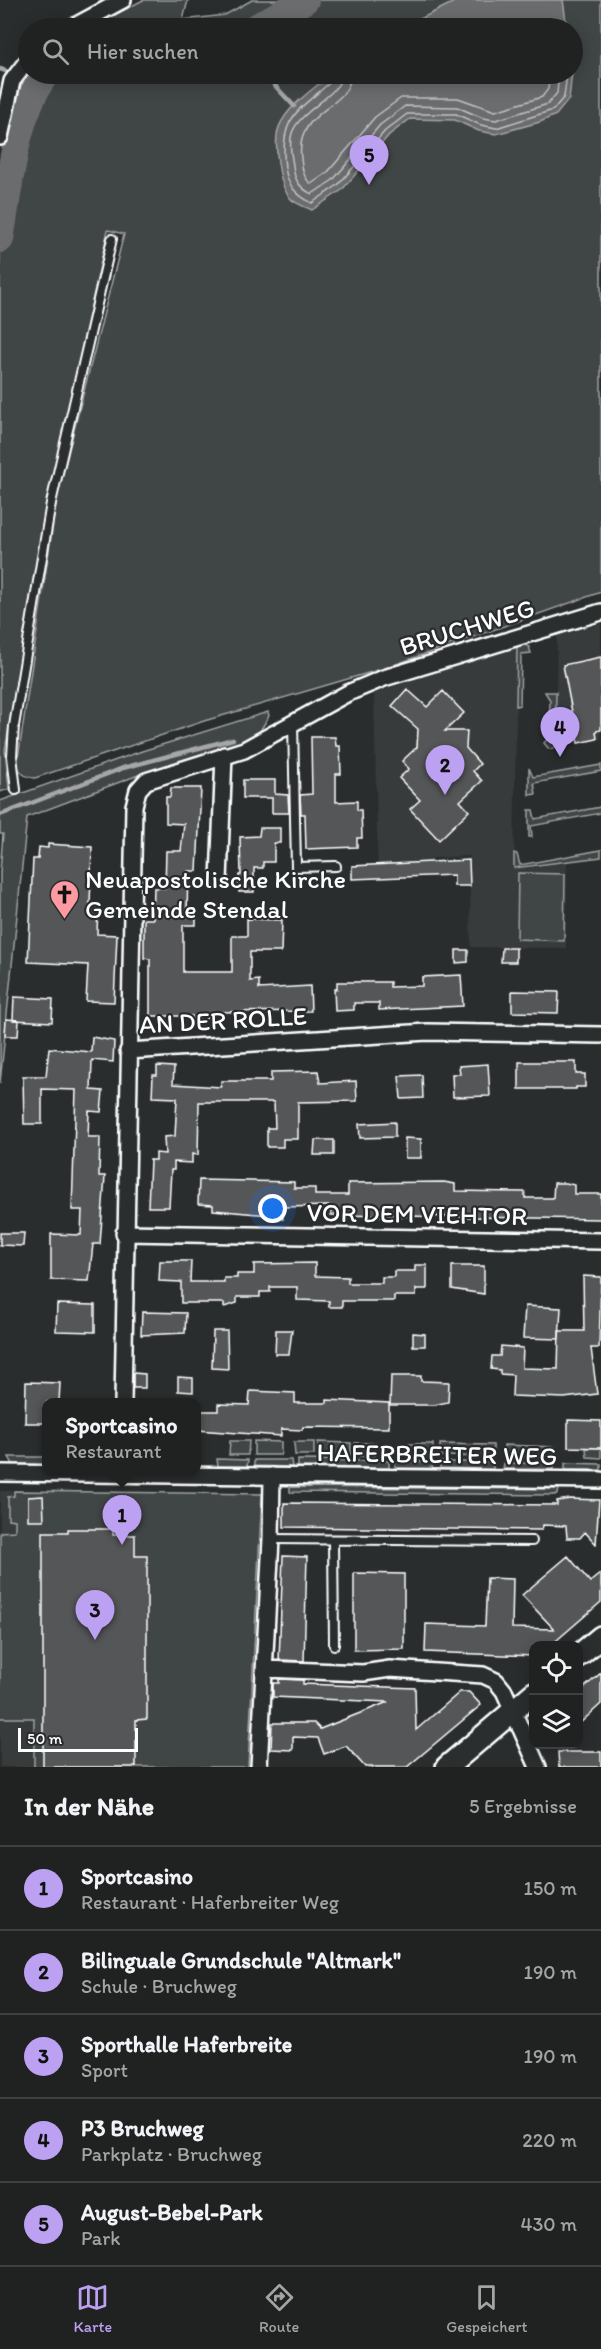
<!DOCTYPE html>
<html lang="de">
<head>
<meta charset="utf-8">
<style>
  :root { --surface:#202222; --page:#2d2f2f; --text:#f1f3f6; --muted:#a2a4a5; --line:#3d3f40; --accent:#bca0f2 }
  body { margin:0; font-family:Itim,sans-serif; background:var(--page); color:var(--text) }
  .controls { position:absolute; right:18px; bottom:18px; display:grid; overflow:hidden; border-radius:12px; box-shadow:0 3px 15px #0003 }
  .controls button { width:54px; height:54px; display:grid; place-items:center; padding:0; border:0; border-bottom:2px solid var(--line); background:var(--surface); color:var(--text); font:30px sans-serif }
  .scale { position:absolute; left:18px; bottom:15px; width:120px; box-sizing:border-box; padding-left:6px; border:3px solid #fff; border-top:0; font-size:16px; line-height:21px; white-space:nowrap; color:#fff; -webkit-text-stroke:4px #2a2d2e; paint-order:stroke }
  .you { position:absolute; left:273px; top:1209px; width:21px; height:21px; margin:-15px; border:4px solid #fff; border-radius:50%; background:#1a73e8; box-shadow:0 0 0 9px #1a73e833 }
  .badge { display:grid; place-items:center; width:39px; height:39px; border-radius:50%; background:var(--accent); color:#111; font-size:20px; font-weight:700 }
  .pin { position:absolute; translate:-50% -50px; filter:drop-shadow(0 2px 3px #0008) }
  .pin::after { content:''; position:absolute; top:32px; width:21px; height:18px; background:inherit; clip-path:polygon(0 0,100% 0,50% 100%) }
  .popup { position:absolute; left:42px; top:1398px; width:159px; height:78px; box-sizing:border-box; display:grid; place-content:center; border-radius:12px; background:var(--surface); filter:drop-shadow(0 2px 4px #0005); font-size:20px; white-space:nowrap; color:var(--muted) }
  .popup b { font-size:22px; color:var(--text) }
  .popup::after { content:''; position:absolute; left:50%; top:100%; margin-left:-12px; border:12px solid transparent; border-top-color:var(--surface) }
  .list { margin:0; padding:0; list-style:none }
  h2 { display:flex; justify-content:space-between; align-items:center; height:78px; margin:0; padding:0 24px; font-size:26px }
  h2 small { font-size:20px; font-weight:400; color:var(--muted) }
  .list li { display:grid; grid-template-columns:39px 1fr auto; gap:18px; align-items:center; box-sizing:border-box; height:84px; padding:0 24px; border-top:2px solid var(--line) }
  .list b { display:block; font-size:22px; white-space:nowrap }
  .list p { margin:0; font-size:20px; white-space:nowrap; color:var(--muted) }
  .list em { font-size:20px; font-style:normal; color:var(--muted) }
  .icon { flex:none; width:33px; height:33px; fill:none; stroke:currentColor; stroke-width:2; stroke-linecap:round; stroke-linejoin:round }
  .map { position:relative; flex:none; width:601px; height:1767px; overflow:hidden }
  .search { position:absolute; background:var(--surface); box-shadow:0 3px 15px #0003; left:18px; right:18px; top:18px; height:66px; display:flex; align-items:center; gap:15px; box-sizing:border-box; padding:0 21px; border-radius:33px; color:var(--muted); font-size:22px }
  .sheet { height:498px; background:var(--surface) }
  nav { display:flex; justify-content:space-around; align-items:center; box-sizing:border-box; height:84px; border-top:2px solid var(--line); background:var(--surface); font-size:16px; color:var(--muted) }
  nav a { display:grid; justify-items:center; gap:3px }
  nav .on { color:var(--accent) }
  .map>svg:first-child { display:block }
</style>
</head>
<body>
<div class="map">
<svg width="601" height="1767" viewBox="0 0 601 1767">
  <rect width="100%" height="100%" fill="#2a2d2e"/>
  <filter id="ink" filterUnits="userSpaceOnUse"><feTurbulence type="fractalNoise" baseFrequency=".0167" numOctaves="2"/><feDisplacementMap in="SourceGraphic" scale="12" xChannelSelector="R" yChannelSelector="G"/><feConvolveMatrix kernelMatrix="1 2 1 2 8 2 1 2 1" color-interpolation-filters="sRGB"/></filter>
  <g filter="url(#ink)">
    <path fill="#373a3b" d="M601,624v115l-46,8 2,-111z
      M517,645l-3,223 53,-5 -1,85 -95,-1 -2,-91 -36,2 1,18 -56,3 -4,-186z
      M0,1491h14l1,41 -15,1 2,185h33l-1,49h-34z"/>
    <path fill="#414445" stroke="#a0a2a2" stroke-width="1.5" d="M143,0h45l-5,20 42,-5 27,-15h349v592l-216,76 -181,53 -169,57c-10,-1 -14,-4 -18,-13l40,-268 67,-263 -16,-4 -63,283 -40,237 4,39 -9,3v-626l14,-65 14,-28 544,1v-46h-482z
      M521,643l8,4 2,6 -10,1 -1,51 -4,1 1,-61z
      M545,692h11l-1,56 -6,1 -5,-6 5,-6 1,-37z
      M268,712l1,4 -15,25 -113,33 -114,43 -27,266v-211l3,-38h-3v-33l142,-50z
      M601,765v6l-67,12 2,11 -7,1v-27l4,9z
      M601,807v6l-70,13 1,11h-3v-27h4l2,9z
      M601,850v7l-87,11v-15l3,1 3,11z
      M518,873l47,1 -1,67 -47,-2z
      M230,1441h19l-1,14h-19z
      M254,1441l27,1v13h-27z
      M294,1442h20v13h-19z
      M318,1442l33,1v13l-33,-1z
      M355,1443h20v13h-21z
      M409,1444h24v12h-24z
      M440,1444l53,1v12l-53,-1z
      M504,1445l51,2v10h-51z
      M586,1448h15v10l-14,-1z
      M9,1457h38v8l-34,-1z
      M217,1459l31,1 -1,6h-29z
      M254,1460h37l1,7 -38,-1z
      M298,1460l91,1v7l-91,-1z
      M395,1461l38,1 -1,6h-37z
      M440,1462h53v7l-53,-1z
      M504,1463h50v6h-51z
      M565,1463l36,1v6l-36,-1z
      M290,1487l269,2 -1,5 -4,1 -264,-3z
      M14,1491l248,3 -14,273h-214v-49h-34v-186l15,-1v-11l-7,-1v-22l6,-1z"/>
    <path fill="#6a6c6d" stroke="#a6a7a7" stroke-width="1.5" d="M458,0h105l4,28h-165z
      M572,73l-3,26 -13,16 -16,7 -44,12 -17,-3 -24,-11 -45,-1 -21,16 -47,55 -30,20c-6,-3 -16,-6 -21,-11 -12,-12 -18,-56 -12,-72 9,-22 35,-38 52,-53z"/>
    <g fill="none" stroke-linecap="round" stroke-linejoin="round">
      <path stroke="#c3c4c5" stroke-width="1.5" d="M334,74l-1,6c-35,31 -54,36 -48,88 3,18 11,27 27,35l26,-18 47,-54 22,-17h49l25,11 15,3 57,-18 11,-13 3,-23
        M342,74c-1,21 -42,36 -50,59 -3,9 -1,22 1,32 1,14 6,23 19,29l21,-14 47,-55 25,-19 52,1 26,11 13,2 52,-16 9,-11 2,-19
        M351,74c-1,36 -56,34 -50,84 1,10 2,19 10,26l16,-11 48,-56 26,-19h57l37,13 47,-14 6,-8 2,-15"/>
      <path stroke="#a6a7a7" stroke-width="4.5" d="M0,69l6,2
        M264,74l30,32
        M0,815l123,-47 110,-29"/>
      <path stroke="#6a6c6d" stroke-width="28" d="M255,28l50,-28
        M0,239c10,-55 13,-118 45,-165"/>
    </g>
    <path fill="#555758" stroke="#fff" stroke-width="1.5" d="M601,657v73l-5,1 1,8 -19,4 -15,-78z
      M407,689l20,18 16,-16 21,22 -19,18h22l-1,17 14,16 -7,7 9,10 -22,20 9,10 -30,29 -29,-31 10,-9 -21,-22 10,-9 -7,-8 15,-14 1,-18 -26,-23z
      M311,737h24l1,9h4l1,28h-5v28l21,-1v9h4l1,28h-5v9l-51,2 -1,-35h-4l-1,-19 12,-1z
      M243,780h32v14l13,1 1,18h-17v-15h-29z
      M171,788h30l-4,83h-9l-1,42h9v12h-13v47h49v-36h15v-17l35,1 -1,32h-31v29l9,-1v9l51,-3 1,25 -98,1v6l-21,1v-3h-42v-57l-6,-1v-39h9l1,-31h11l1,-37h15l3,-27 -18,-1v-26h4z
      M260,828h20v15h-6v19h-11v6h-9v24h-15v-17h2l-1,-38 19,-1z
      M48,844l44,3 -2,57 8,1 -1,29 20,1 -3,67 -28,-1 2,-36 -60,-3 5,-103h5l1,-12 9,1z
      M469,860l1,26h-16v-11l-102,4v-13z
      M502,948h14v14h-15z
      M456,950h12v12l-12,1z
      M461,975l2,31 -84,4v-7h-25v7l-19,1 -1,-22h3v-7h53v5l32,-1v-9z
      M512,991l47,1 -1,21 -46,-1z
      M14,997l39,2 -1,23 -39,-2z
      M6,1019l13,1 -1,16h-13z
      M92,1037l22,4 -1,21 -21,-2 -1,30 12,1 -2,21 -12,-1 -1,26h12l-1,39h6l-5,68h-7l-4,37 -38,-1v-46l30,1 1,-25h-10l4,-120 -34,-1v35h-18l-1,-48h23l3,-28 42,4z
      M519,1062h57v12h9v13h-9v2h-57z
      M488,1064l2,32 -37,1 -1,-23h8l-1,-8z
      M157,1066l17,1 -1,17 48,3v-6h50v-9l47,-1 2,12 36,-2 1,20 -59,1v37h-15v8h-16v-19h8l-1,-26h-75l-1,53 -6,-1v9l-18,-1v8h-3l-2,37h-21l2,-47h6v-7l9,1 -1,-17 11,-1 2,-38 -25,-1 1,-22h4z
      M422,1075l1,23 -22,1 -2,-23z
      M395,1122v15l-35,1 -1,-14z
      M405,1138l16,1v19h-16z
      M315,1140h19v15h-20z
      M199,1180l95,2v6h21v7h33v-12l96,-1 11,2v7l70,1v6h28l1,-15h12l8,2v9h27v25l-270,-4v-9l-49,1 1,12h-13v-4l-57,-5v-5l-15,-1z
      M0,1233h24l-1,13 -23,-1z
      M160,1261h31l-1,21h34v-4h13v-4h17v-10l61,-1v13l33,1v6h34v-6h12v-6h21v-6h12v24h-11v7h-22v5h-52v6h-13v-6l-32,-1v-13h-27v5h-10v5h-23v6l-13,4v-4h-43v-21l-22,-1z
      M452,1266h32v28l-32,-5z
      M583,1276l18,1 -2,71h-8l6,46 -33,4 -52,-2 1,-21 -13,-1v-4l-9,-1 1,-13h8l1,-10 22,2 -1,20 36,1 1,-38h25z
      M57,1304l38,1v27l-39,-1z
      M525,1306l36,2 -2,31 -36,-1z
      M142,1312l44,1 -1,20 -44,2z
      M276,1330h16l-3,24h-14z
      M213,1331h14l1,38 -16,-1z
      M413,1333l12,1v12h-12z
      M133,1373l12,1v14h-12z
      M391,1376h30v5l28,1 -1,20 -14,3h-44z
      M178,1377l15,1v14l-15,-1z
      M26,1382l34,1 -1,19h-12v21h-22z
      M250,1391l45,2v10h32v-3l62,3v25l-86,-1 -1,3 -21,-1v7l-84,-6v-19h21v-7l31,1z
      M568,1420l33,1v27l-33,-1z
      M43,1496l1,24h-16v-23z
      M570,1499l29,1 -3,44 -11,-12 -5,6h-13l-1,-12 -23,-1 -1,5 -258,-3v-24l273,2v-4z
      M68,1529h45v6h22v21h12v163l-11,1v47h-93v-235h25z
      M283,1556l24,1 -3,104 -25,-1z
      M568,1556l22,26 11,-9v29l-51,44h-16v10l-109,-4 1,-28 59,2 2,-48 26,1 -1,49 42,1 -32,-34z
      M354,1573l50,1v75l-50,1z
      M601,1673v31l-22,20v-32z
      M279,1679l24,1v4l112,4 1,42 44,-38h9l12,13 -74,62h-42l-19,-21 -22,8 -6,-16 -25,-1v13l-22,-1 1,-26h42l6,6 68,-27 -115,-5v-14h6z
      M558,1752h43v15h-42z"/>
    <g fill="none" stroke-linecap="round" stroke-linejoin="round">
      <defs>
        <path id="lane" d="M293,723l3,144 40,-1
          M16,790l-4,-34 2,-30 37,-223 61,-264
          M271,1539l261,2
          M333,1540l1,105"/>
        <path id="street" d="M71,28l52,-28
          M0,137l12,-56 16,-21
          M219,880l5,-125
          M128,1051l299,-19 174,3
          M124,1233l477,8
          M123,1402l11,-596 4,-16 8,-9 98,-31 104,-57 36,-15 217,-66
          M0,1473l601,7
          M265,1669l98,4 27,-4 93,6 13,6 8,10 34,76
          M259,1767l12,-228 1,-63"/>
        <path id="secondary" d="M578,1656l23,-19
          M447,1767l87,-74"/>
      </defs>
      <use href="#lane" stroke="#fff" stroke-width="12"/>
      <use href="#street" stroke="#fff" stroke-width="20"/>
      <use href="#secondary" stroke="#fff" stroke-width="26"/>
      <use href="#lane" stroke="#2a2d2e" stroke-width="8"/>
      <use href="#street" stroke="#2a2d2e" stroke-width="15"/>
      <use href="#secondary" stroke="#2a2d2e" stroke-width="21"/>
    </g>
  </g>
  <defs>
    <symbol id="church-pin" viewBox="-11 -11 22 30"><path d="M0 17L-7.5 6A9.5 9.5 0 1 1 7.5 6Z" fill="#ff9aa2" stroke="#2a2d2e"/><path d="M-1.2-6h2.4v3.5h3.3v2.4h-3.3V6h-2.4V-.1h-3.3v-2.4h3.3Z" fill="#111"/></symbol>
  </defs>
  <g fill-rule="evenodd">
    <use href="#church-pin" x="48" y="878" width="33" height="45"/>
  </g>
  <g text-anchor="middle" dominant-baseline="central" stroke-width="4.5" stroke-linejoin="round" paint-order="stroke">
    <g font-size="26" fill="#fff" stroke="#2a2d2e">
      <text transform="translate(467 627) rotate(-17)">BRUCHWEG</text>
      <text transform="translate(223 1020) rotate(-3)">AN DER ROLLE</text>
      <text transform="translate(417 1214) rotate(1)">VOR DEM VIEHTOR</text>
      <text transform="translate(437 1454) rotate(1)">HAFERBREITER WEG</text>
    </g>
    <g font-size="26" fill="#fff" stroke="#2a2d2e" text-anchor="start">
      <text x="85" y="879">Neuapostolische Kirche<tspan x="85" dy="30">Gemeinde Stendal</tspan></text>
    </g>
  </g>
</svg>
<div class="controls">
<button><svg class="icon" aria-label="locate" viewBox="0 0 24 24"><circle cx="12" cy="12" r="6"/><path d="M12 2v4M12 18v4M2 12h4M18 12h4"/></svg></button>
<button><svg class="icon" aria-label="layers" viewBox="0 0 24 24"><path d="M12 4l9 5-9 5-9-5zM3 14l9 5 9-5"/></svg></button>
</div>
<div class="scale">50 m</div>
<div class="you"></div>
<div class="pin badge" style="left:122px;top:1545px">1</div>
<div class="popup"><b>Sportcasino</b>Restaurant</div>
<div class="pin badge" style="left:445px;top:795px">2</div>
<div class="pin badge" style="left:95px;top:1640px">3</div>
<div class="pin badge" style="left:560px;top:757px">4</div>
<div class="pin badge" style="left:369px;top:185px">5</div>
<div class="search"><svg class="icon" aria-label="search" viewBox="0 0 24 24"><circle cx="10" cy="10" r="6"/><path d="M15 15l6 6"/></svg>Hier suchen</div>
</div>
<section class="sheet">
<h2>In der Nähe<small>5 Ergebnisse</small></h2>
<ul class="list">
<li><span class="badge">1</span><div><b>Sportcasino</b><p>Restaurant · Haferbreiter Weg</p></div><em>150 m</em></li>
<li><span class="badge">2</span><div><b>Bilinguale Grundschule &quot;Altmark&quot;</b><p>Schule · Bruchweg</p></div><em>190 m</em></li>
<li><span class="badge">3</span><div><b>Sporthalle Haferbreite</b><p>Sport</p></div><em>190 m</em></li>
<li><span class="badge">4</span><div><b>P3 Bruchweg</b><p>Parkplatz · Bruchweg</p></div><em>220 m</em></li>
<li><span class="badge">5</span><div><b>August-Bebel-Park</b><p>Park</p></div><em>430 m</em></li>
</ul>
</section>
<nav>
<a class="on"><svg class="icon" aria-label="map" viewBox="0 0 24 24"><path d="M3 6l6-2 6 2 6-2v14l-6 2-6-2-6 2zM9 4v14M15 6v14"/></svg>Karte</a>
<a><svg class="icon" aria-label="directions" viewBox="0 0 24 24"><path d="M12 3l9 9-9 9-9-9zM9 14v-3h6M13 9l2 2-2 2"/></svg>Route</a>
<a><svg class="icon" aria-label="saved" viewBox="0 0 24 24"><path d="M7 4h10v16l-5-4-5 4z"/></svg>Gespeichert</a>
</nav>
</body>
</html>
